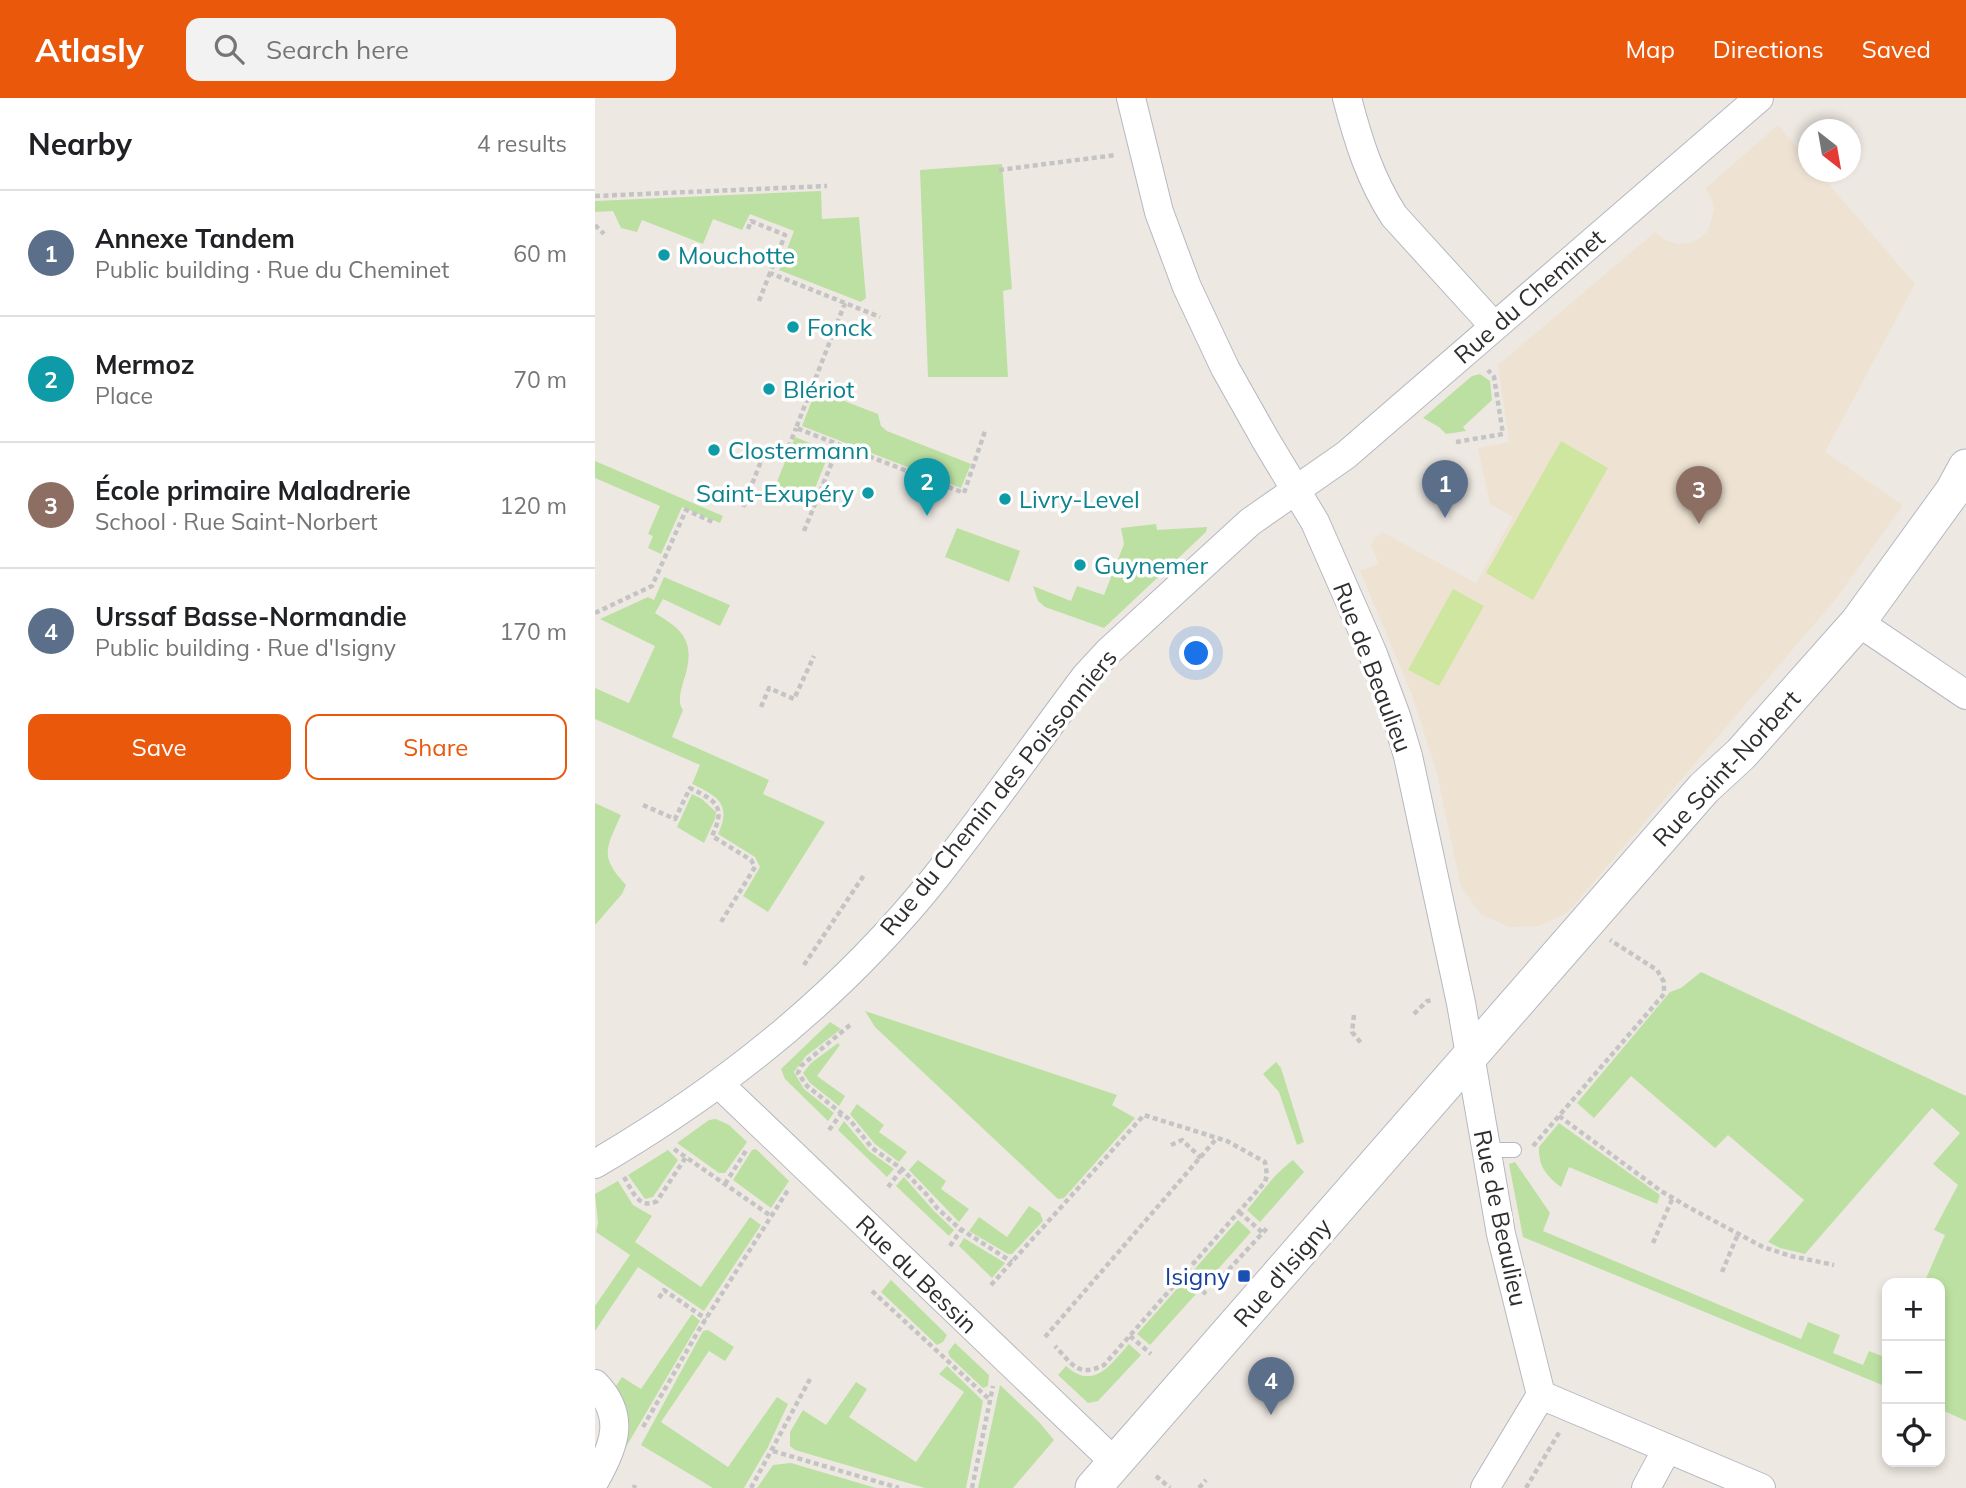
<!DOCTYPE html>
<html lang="en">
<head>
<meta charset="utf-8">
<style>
  :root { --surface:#fff; --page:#f2f2f2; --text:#202124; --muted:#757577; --line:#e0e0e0; --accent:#ea580c }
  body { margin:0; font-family:Mulish,sans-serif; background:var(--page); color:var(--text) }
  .controls { position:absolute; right:21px; bottom:21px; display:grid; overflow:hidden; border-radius:14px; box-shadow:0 4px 10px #0003 }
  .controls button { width:63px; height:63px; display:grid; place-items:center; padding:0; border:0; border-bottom:2px solid var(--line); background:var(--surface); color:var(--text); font:35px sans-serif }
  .compass { position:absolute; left:1203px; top:21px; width:63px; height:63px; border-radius:50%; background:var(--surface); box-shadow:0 4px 10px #0003; rotate:149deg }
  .you { position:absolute; left:602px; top:556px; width:24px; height:24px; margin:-18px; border:5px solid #fff; border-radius:50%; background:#1a73e8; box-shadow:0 0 0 10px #1a73e833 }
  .badge { display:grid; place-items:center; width:46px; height:46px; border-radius:50%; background:var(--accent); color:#fff; font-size:23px; font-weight:700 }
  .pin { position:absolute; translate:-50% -58px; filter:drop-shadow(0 2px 4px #0008) }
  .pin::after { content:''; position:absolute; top:37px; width:24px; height:21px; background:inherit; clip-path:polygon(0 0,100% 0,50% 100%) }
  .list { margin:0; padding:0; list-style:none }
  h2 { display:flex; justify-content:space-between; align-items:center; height:91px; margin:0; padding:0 28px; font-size:30px }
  h2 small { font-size:23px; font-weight:400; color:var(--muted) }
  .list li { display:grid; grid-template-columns:46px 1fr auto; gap:21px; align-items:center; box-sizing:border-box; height:126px; padding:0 28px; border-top:2px solid var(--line) }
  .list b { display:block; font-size:26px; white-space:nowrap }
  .list p { margin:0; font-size:23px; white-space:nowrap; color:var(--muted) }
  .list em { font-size:23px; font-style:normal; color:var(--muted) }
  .actions { display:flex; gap:14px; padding:21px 28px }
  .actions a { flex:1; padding:16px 0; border:2px solid var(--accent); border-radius:14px; text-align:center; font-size:24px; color:var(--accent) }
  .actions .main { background:var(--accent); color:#fff }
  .icon { flex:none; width:38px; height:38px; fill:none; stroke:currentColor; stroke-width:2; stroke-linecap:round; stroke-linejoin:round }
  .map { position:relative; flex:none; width:1371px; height:1390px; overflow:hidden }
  header { display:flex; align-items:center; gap:42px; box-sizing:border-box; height:98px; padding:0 35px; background:var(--accent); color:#fff }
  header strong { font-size:33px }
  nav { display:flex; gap:38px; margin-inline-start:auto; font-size:24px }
  .search { width:490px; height:63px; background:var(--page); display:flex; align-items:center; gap:18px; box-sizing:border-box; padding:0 24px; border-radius:14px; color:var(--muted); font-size:26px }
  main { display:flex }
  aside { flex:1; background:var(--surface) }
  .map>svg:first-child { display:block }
</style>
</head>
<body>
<header>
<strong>Atlasly</strong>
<div class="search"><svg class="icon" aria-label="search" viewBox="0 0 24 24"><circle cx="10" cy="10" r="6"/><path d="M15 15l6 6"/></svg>Search here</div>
<nav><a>Map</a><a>Directions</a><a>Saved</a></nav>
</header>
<main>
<aside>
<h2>Nearby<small>4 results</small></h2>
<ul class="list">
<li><span class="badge" style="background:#5c6f8a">1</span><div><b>Annexe Tandem</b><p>Public building · Rue du Cheminet</p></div><em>60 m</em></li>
<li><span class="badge" style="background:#0f9aa8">2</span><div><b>Mermoz</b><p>Place</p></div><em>70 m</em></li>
<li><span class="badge" style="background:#8d6e63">3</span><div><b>École primaire Maladrerie</b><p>School · Rue Saint-Norbert</p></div><em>120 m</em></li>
<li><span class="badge" style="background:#5c6f8a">4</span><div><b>Urssaf Basse-Normandie</b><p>Public building · Rue d'Isigny</p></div><em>170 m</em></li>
</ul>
<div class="actions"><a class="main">Save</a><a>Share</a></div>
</aside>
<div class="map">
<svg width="1371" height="1390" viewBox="0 0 1371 1390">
  <rect width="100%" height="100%" fill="#eee8e2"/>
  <path fill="#eee3d3" d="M1183,27l30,36v11h10l97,112 -90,168 78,53 -67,94 -269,314 -28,13 -29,1 -8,-3 -21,-10 -20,-27 -25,-117 -25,-78 -51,-121 19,-7 -8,-19 5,-9 3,1 3,-5 94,51 37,-66 -23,-13 -12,-56 31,-6 -11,-77 157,-133 10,8 12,4 12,-1 11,-5 8,-7 6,-21 -2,-10 -6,-12z"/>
  <path fill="#bce0a2" d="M407,66l10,125 -9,2 5,86h-80l-8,-207z
    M226,93l1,28 37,-2 7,81 -5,4 -82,-32 15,-39 -44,-17 -8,16 -29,-11 -10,25 -61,-24 -5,12 -16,-4 -8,-17 -18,1v-11z
    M885,276l10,7 2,19 -29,27 3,4 -20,3 -7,-7 -16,-9 49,-42z
    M221,292l62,24 3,12 6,5 84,33 -10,24 -159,-62z
    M200,339l35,14 -21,52 -35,-14z
    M0,363l128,55 -3,7 -38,-16 -21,47 -13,-6 5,-12 -5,-2 12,-28 -65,-28z
    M561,426l1,6 50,-3 -1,5 -102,96 -59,-21 -7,-6 -5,-15 38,15 6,-15 27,9 20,-51 -3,-16z
    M362,430l63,23 -11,31 -64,-25z
    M69,479l66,28 -10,21 -57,-27 -8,14c11,7 25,15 30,26 13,27 -14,55 -2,71l-11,27 97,43 -6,14 62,28 -57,90 -25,-16 17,-29 -5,-10 -37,-23c14,-29 0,-38 -26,-50l8,-19 -105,-46v-31l34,15 26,-57 -55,-27 48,-22 6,3z
    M97,696l10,5 14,13 -1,7 -11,24 -27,-16z
    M0,705l26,12c-15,34 -22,41 5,70l-4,9 -27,31z
    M1106,874l265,124v325l-26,-12v-126h-16l21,-48 -11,-5 24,-45 -25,-21 27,-31 -28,-25 -127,146 -25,-6 -12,-6 36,-42 -76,-65 -13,13 -84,-72 -37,42 -17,-15 93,-111 11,-4z
    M270,913l252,84 -5,10 23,13 -71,80 -6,1 -183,-172z
    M235,924l11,7 -35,27 -12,16 10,17 30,24 -6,8 -43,-42 -4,-10z
    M243,945l2,2 -23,31 28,20 -6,10 -29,-23 -7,-10 8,-10z
    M681,964l5,6 23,74 -7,3 -18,-53 -16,-18z
    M262,1006l27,21 -5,7 28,20 -8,10 -24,-18 -25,-30z
    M121,1021l13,6 18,17 -22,31h-6l-42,-30 32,-23z
    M249,1023l25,30 25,18 -7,8 -49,-47z
    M964,1025l101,72 -3,9 -88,-37 -8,20c-15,-11 -23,-22 -22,-40z
    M161,1051l33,32 -18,27 -38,-28 19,-30z
    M73,1052l10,10 -25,37 -8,2 -17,-24z
    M323,1062l28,21 -5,8 28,20 -10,13 -50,-52z
    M698,1062l11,12 -44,50 -13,-12c16,-19 26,-35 46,-50z
    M920,1064l35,51 -7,18 258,108 7,-17 32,13 -7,18 30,12 6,-14 18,7v29l-364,-150 -14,-73z
    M309,1079l30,34 20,19 -5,6 -53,-50z
    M23,1083l15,24 19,11 -17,26 66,45 49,-70 11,8 -57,86 -66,-44 -43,64v-25l35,-51 -34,-23 2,-9 -3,-29z
    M434,1108l11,7 3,8 -31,33h-4l-39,-23 10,-14 28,20z
    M643,1122l13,12 -46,52 -13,-12z
    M369,1140l41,25 -13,15 -33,-32z
    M296,1182l56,55 -4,7 -6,3 -56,-53z
    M588,1184l13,12 -46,51 -13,-11z
    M97,1216l8,7 -77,131 -2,1 -7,-64 8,-12 19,12z
    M113,1232l26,17 -9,14 -16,-10 -48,71 67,45 49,-70 11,7 -20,43 -24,41h-31l-72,-43 62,-114z
    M360,1245l34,32 -1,11 -5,2 -33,-31 -2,-5z
    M534,1246l12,11 -43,46 -10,2 -30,-28 8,-9c28,25 44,-1 63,-22z
    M352,1268l36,35 -17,87h-41l-130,-38 -5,-4v-14l13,-22 23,15 30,-43 11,7 -18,28 67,45 48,-70 -25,-18z
    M405,1287l39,37 15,18 -41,48h-35z
    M196,1365l85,25h-119l16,-23z"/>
  <path fill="#cee69f" d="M966,343l47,27 -75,132 -47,-27z
    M858,491l31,17 -45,80 -31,-16z"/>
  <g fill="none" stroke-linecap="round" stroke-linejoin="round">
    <defs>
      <path id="service" d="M890,1052h29"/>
      <path id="minor" d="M536,0l28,114 28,75 38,81 40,71 50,83 58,132 23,62 12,40 53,247 40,231 40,161
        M752,0c11,42 23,81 47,118l100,110
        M1263,524l108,73
        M124,986l385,368 9,14
        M0,1066c129,-75 247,-170 340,-286 52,-66 100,-134 150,-201l24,-26 141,-129 96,-67 413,-357
        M0,1286c31,32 20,61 0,96
        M946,1297l220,93
        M890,1390l56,-93
        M1051,1390l21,-39"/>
      <path id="tertiary" d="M498,1390l611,-700 37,-34 117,-132 95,-131 13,-24"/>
    </defs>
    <use href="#service" stroke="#b5b8c0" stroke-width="16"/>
    <use href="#minor" stroke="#b5b8c0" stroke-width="30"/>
    <use href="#tertiary" stroke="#b5b8c0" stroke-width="37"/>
    <path stroke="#c4c4c4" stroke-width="4.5" stroke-dasharray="5 3.5" stroke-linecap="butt" d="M404,72l117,-15
      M0,98l232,-10
      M0,127l9,9
      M153,131l3,-8 34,14 -15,38 110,44
      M164,203l11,-28
      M250,205l-49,125 168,65 21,-62
      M861,344l47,-8 -9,-57 -6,-7
      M148,409l22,-56 19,8 12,-31
      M209,433l35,-86
      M0,515l57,-27 34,-76 27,12
      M166,609l8,-19 25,11 20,-43
      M48,707l32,14 15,-31c27,13 36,19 22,48l39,24 4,7 -34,55
      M209,867l60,-90
      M819,916l13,-13 6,-1
      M759,917l-2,17 9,11
      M255,927l-49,41 -3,7 9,13 43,34 22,28 30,21 25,26 10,13 22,20 53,34
      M964,1018l102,75 29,17 73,39 28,9 43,9
      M234,1032l12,-16
      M576,1047l11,-5 19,18
      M938,1048l131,-152v-12l-7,-12 -47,-30
      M79,1051l97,67
      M29,1079c8,13 15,34 33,24l29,-44
      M130,1086l22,-35
      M293,1089l14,-18
      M644,1114l24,21
      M1058,1145l20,-46
      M355,1148l11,-16
      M1127,1174l16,-38
      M589,1176l22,20
      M628,1178l44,-48
      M396,1187l153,-170 83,26 38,21 2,13 -2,7 -161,183c-26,13 -32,-1 -49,-19
      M277,1193l118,109
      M64,1200l5,-8 42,29
      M535,1238l21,18
      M450,1239l172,-199
      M48,1329l57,-99 88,-138
      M178,1353l126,37
      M561,1378l14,12
      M39,1390l1,-3
      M156,1390l59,-109
      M377,1390l21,-102
      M604,1390l7,-8
      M931,1390l34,-57"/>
    <use href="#service" stroke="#fff" stroke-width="14"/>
    <use href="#minor" stroke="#fff" stroke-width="28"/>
    <use href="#tertiary" stroke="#fff" stroke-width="35"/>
  </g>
  <g fill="#0f9aa8" stroke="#fff" stroke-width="2.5">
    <circle cx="69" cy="157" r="7"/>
    <circle cx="198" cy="229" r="7"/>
    <circle cx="174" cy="291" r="7"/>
    <circle cx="119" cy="352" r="7"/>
    <circle cx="273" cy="395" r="7"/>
    <circle cx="410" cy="401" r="7"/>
    <circle cx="485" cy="467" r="7"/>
  </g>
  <rect fill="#1a4fb4" stroke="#fff" stroke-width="2.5" x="642" y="1171" width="14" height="14" rx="3.5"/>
  <g text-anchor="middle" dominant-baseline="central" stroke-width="7" stroke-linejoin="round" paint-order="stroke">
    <g font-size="24" fill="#0d838f" stroke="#fff" text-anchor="start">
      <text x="83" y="157">Mouchotte</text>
      <text x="212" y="229">Fonck</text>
      <text x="188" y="291">Blériot</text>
      <text x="133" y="352">Clostermann</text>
      <text x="259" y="395" text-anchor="end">Saint-Exupéry</text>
      <text x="424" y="401">Livry-Level</text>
      <text x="499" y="467">Guynemer</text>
    </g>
    <g font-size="24" fill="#2e2e2e" stroke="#fff">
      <text transform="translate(934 198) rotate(-41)">Rue du Cheminet</text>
      <text transform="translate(778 569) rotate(69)">Rue de Beaulieu</text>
      <text transform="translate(1131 670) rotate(-47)">Rue Saint-Norbert</text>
      <text transform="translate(403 694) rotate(-51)">Rue du Chemin des Poissonniers</text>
      <text transform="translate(906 1120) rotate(78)">Rue de Beaulieu</text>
      <text transform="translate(687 1174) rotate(-49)">Rue d'Isigny</text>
      <text transform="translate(322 1176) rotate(44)">Rue du Bessin</text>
    </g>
    <g font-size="24" fill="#164399" stroke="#fff" text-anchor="end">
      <text x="635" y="1178">Isigny</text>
    </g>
  </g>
</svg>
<div class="controls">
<button>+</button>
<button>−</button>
<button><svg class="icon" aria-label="locate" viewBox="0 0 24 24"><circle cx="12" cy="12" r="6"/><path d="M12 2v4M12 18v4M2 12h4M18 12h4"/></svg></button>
</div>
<svg class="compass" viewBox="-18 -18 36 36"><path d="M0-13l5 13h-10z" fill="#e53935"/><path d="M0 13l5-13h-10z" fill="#757577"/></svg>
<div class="you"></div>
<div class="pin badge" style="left:850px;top:420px;background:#5c6f8a">1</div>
<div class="pin badge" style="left:332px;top:418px;background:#0f9aa8">2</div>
<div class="pin badge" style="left:1104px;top:426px;background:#8d6e63">3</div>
<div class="pin badge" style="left:676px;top:1317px;background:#5c6f8a">4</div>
</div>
</main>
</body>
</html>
